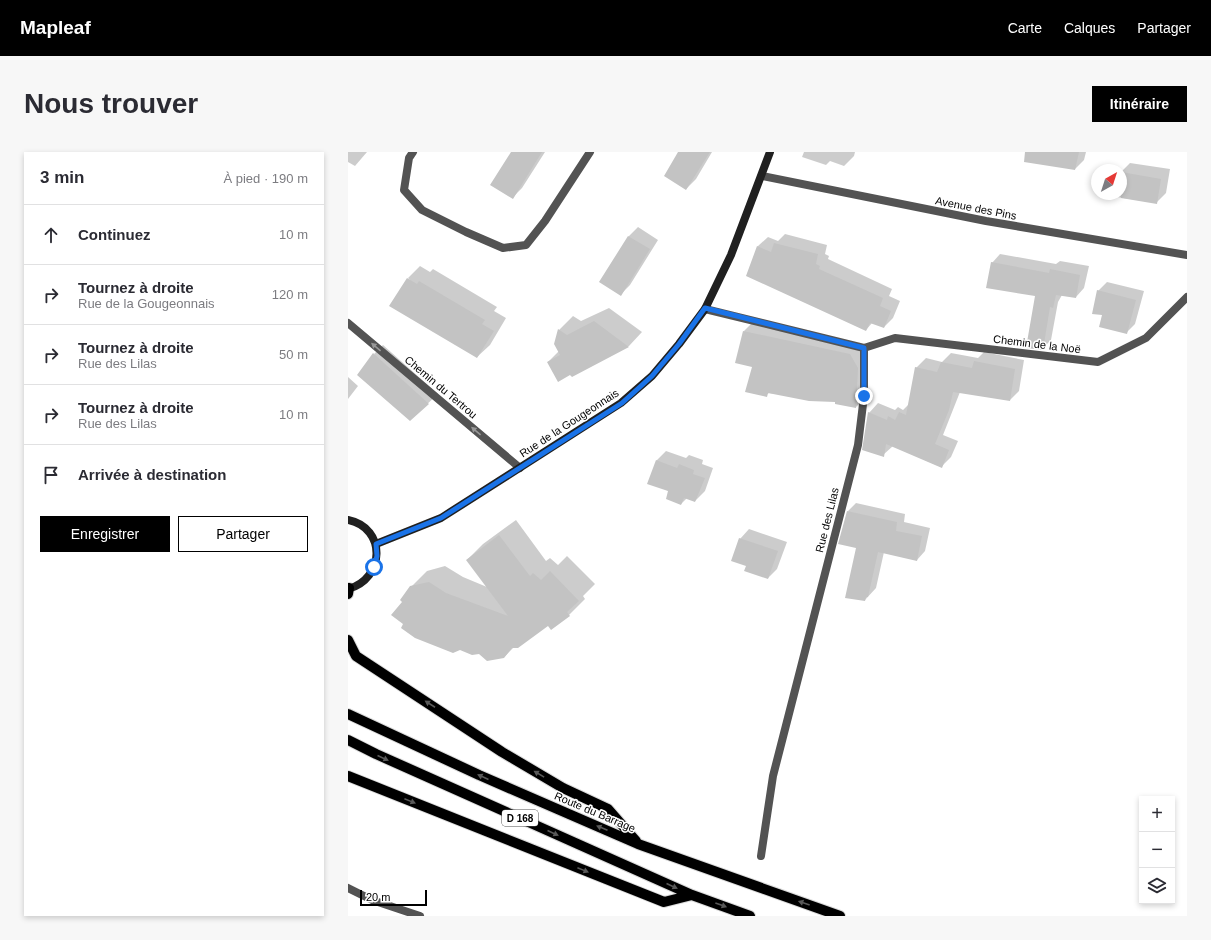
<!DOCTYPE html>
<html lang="fr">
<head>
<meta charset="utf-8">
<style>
  :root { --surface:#fff; --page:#f7f7f7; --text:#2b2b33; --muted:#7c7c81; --line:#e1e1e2; --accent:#000 }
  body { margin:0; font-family:Arial,sans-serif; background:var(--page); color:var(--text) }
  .controls { position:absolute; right:12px; bottom:12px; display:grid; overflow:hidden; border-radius:0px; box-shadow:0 2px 6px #0003 }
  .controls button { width:36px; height:36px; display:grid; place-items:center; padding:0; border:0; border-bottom:1px solid var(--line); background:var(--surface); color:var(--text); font:20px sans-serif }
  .compass { position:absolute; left:743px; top:12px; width:36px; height:36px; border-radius:50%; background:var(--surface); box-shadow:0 2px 6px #0003; rotate:39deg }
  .scale { position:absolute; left:12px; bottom:10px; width:67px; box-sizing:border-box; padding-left:4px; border:2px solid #000; border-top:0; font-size:11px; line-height:14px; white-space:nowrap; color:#000; -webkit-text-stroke:3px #fff; paint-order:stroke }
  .stop { position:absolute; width:12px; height:12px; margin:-9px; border:3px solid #1a73e8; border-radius:50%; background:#fff }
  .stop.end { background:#1a73e8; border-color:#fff; box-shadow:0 1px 4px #0008 }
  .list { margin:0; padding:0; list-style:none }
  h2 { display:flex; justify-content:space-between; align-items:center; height:52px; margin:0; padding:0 16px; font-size:17px }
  h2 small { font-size:13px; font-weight:400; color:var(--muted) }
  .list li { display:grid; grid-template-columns:26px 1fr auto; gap:12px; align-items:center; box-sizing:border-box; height:60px; padding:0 16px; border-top:1px solid var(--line) }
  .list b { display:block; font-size:15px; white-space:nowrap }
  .list p { margin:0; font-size:13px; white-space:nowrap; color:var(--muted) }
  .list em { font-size:13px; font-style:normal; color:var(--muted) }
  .actions { display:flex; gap:8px; padding:12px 16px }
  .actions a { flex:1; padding:9px 0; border:1px solid var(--accent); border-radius:0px; text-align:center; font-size:14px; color:var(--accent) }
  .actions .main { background:var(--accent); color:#fff }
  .icon { flex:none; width:22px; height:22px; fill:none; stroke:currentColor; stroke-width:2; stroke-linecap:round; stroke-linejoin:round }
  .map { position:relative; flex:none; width:839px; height:764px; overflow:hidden; border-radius:0px }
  header { display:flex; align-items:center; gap:24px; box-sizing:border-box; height:56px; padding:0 20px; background:var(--accent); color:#fff }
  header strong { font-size:19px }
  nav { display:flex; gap:22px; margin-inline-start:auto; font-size:14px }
  .intro { display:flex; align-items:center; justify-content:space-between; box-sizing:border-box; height:96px; padding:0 24px }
  h1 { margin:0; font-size:28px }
  .button { padding:10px 18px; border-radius:0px; background:var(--accent); color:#fff; font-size:14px; font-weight:700 }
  main { display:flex; gap:24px; padding:0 24px }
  aside { flex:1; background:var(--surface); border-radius:0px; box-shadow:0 2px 6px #0003 }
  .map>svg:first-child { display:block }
</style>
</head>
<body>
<header>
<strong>Mapleaf</strong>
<nav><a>Carte</a><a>Calques</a><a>Partager</a></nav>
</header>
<div class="intro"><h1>Nous trouver</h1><a class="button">Itinéraire</a></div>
<main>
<aside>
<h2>3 min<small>À pied · 190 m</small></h2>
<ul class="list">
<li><svg class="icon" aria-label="ahead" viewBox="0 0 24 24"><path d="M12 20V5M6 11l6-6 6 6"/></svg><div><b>Continuez</b></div><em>10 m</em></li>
<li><svg class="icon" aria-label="right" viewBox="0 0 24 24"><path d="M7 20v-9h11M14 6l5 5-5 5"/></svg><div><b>Tournez à droite</b><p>Rue de la Gougeonnais</p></div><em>120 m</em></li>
<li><svg class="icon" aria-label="right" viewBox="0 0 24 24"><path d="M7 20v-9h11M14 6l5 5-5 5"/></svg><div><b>Tournez à droite</b><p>Rue des Lilas</p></div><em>50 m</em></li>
<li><svg class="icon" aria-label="right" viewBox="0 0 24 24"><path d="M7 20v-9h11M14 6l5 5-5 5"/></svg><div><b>Tournez à droite</b><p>Rue des Lilas</p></div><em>10 m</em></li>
<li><svg class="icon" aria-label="arrive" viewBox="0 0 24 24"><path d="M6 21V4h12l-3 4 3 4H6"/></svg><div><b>Arrivée à destination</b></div></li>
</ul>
<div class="actions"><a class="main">Enregistrer</a><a>Partager</a></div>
</aside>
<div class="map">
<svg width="839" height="764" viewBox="0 0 839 764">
  <rect width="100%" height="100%" fill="#fff"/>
  <path fill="#0003" d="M0,0h19l-12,14 -7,-4z
    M164,0h33l-23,36 -9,9z
    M331,0h33l-16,27 -10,10z
    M456,0h51l-1,4 -10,10 -14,-5 -4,4 -24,-8z
    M698,0h40l-2,8 -9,9z
    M782,11l40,6 -4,24 -10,10 -39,-6v-3h4v-22z
    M290,75l20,13 -28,45 -9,9 -21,-12 29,-46z
    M437,82l42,11 -2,9 4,2 -1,3 64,30 -3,7 11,5 -7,17 -9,9 -12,-4 -6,7 -119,-55 11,-29 10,-9 10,4z
    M652,102l56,10 4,-3 29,5 -5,22 -8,9 -14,-2 -4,7 -7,38 -9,9 -6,-54 -44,-32z
    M72,114l10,6 3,-3 64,38 -3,4 12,7 -16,27 -13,12 -69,-79z
    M759,130l37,9 -9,33 -9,9 -23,-18 -5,-24z
    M261,156l33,24 -13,14 -57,30 -24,-14 11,-11v-21l14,-14 8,5z
    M404,171l107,22 7,14 -1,39 -9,9 -20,-6 -67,-8 -3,2 -13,-29 -9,-35z
    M35,193l55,49 -28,26 -36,-66z
    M636,200l40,8 -5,31 -9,9 -50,-8 -17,43 15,6 -7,16 -10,10 -48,-21 -10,9 -14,-42 9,-10 17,7 3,-3 5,3 6,-6 7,-36 10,-10 16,4 9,-9 27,5z
    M0,225l10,9 -10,13z
    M318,299l20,7 3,-3 14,5 -1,4 11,4 -8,23 -10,10 -8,-3 -6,6 -12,-13 -20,-8 8,-23z
    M508,351l49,11 -1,8 26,6 -5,23 -8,9 -33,-8 -8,36 -11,12 -8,-53 -9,-36z
    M168,368l30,41 4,-3 8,7 9,-9 28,28 -12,12 2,3 -16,16 -21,9 -34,23 -10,10 -25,-4 -74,-29 -1,-23 7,-14 16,-16 18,-5 18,11 24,10 -20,-27 16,-16z
    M401,377l38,13 -10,27 -9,9 -28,-39z"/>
  <path fill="#c3c3c3" d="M163,0h31l-29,47 -23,-14z
    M330,0h32l-24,38 -22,-14z
    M677,0h54l-4,18 -51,-8z
    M773,20l40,7 -4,25 -36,-6z
    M280,84l22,13 -29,47 -22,-14z
    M426,91l44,11 -2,10 4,2 -1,3 64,29 -3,8 11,5 -7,17 -14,-5 -4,8 -120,-55 11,-30 14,6z
    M643,110l58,11 1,-4 30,6 -4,23 -20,-3 -3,13 -3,-1 -7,43 -17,-2 9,-52 -49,-8z
    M59,126l10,6 2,-3 66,39 -3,4 12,7 -17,27 -88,-52z
    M749,138l39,10 -9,34 -28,-7 3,-12 -10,-1z
    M246,169l35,26 -57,30 -2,-2 -12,7 -11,-20 13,-7 -6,-11 4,-15 9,6z
    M395,179l107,23 8,14 -2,40 -21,-4v-2l-26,-1 -41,-8 -1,4 -22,-5 7,-25 -17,-4z
    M25,201l56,51 -19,17 -53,-46z
    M626,209l41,8 -5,32 -57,-9 -4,18 -14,34 14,6 -7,18 -56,-24 -2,13 -22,-7 6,-38 19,8 1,-4 7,4 4,-8 7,3 9,-48 22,5 4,-10 31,6z
    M308,308l21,8 2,-4 15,6 -1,4 12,4 -10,24 -11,-4 -3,7 -15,-6 2,-8 -21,-7z
    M499,359l50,11 -1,9 26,5 -5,25 -39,-9 -10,45h-2l-1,4 -20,-3 11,-50 -18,-4z
    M151,383l31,41 3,-3 8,7 9,-9 29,30 -12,11 3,4 -19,14 -3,-4 -30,22h-6l-8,10 -17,3 -8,-7 -7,1 -12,-5 -7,3 -38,-15 -14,-10 2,-4 -12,-9 11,-13 -2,-2 10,-14 19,-4 17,11 62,23 -42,-56z
    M391,386l39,13 -10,28 -24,-8 2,-5 -15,-5z"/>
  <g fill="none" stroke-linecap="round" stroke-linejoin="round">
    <defs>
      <path id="primary" d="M0,442l1,-6
        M0,488l8,16 146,96 61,36 45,21 28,32
        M0,562l131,61 159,69 202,72
        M0,588l28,14 316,141 58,21
        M0,624l316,126 28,-7"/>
    </defs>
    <use href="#primary" stroke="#dbdbdb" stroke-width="12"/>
    <path stroke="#535353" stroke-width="8" d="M65,0l-4,6 -5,32 18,20 44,22 37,16 23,-3 19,-24 45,-69
      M414,24l224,45 201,34
      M357,157l159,39
      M0,171l172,145
      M516,196l31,-10 203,24 48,-24 41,-41
      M413,704l12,-80 85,-331 6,-49v-48
      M0,736l24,12 48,16"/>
    <path stroke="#202020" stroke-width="8" d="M0,368c39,8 37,59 0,69
      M28,392l65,-26 180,-115 31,-27 27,-32 26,-35 26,-54 39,-103"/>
    <use href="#primary" stroke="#000" stroke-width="10"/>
  </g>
  <defs><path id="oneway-solid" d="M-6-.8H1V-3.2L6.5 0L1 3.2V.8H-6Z"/></defs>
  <g fill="#989898">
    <use href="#oneway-solid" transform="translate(28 195) rotate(-140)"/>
    <use href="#oneway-solid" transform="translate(128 279) rotate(-140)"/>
  </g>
  <g fill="#595959">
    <use href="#oneway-solid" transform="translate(82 552) rotate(-147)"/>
    <use href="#oneway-solid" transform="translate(35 606) rotate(24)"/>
    <use href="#oneway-solid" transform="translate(191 622) rotate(-149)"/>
    <use href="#oneway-solid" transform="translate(135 625) rotate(-156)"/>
    <use href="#oneway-solid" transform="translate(62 649) rotate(22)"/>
    <use href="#oneway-solid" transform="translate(254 676) rotate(-157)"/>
    <use href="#oneway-solid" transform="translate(205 681) rotate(24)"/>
    <use href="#oneway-solid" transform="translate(235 718) rotate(22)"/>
    <use href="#oneway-solid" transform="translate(324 734) rotate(24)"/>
    <use href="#oneway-solid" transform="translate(456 751) rotate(-161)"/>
    <use href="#oneway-solid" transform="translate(373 753) rotate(20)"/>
  </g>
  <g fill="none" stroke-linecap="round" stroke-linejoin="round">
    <path stroke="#1a73e8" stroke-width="5" d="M26,415l3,-11 -1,-12 65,-26 181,-115 30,-27 27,-32 26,-36 159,40v48"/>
  </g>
  <g text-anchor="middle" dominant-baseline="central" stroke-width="3" stroke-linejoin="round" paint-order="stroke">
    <rect fill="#fff" stroke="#4c4c4c" stroke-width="1" x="154" y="658" width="36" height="16" rx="3"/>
    <g font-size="10" font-weight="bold" fill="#000">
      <text x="172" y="666">D 168</text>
    </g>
    <g font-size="11" fill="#000" stroke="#fff">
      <text transform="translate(628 56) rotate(11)">Avenue des Pins</text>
      <text transform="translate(689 192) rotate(7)">Chemin de la Noë</text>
      <text transform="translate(93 235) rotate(40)">Chemin du Tertrou</text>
      <text transform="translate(221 271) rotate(-33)">Rue de la Gougeonnais</text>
      <text transform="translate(479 368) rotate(-76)">Rue des Lilas</text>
      <text transform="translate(247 660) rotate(23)">Route du Barrage</text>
    </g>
  </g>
</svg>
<div class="controls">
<button>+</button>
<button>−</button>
<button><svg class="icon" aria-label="layers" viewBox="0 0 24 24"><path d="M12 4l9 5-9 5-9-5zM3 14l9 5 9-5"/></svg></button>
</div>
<svg class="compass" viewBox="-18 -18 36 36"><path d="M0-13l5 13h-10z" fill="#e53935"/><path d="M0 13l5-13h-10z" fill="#7c7c81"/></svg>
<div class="scale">20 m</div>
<div class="stop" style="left:26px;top:415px"></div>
<div class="stop end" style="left:516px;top:244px"></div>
</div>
</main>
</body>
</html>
